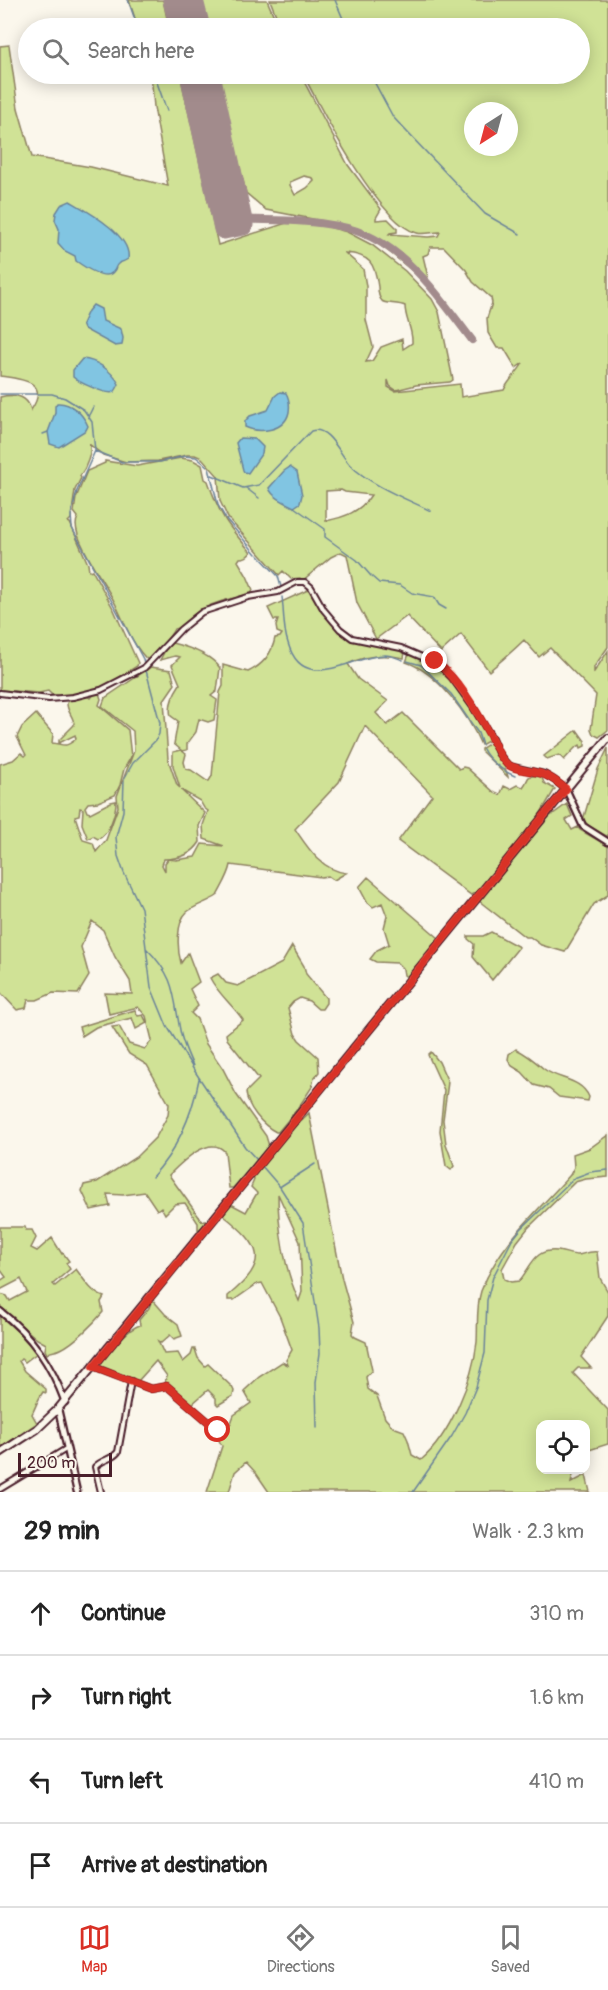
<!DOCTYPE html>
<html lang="en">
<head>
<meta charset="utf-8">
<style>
  :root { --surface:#fff; --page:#f2f2f2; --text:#222; --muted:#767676; --line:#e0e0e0; --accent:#d93025 }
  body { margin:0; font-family:Pangolin,sans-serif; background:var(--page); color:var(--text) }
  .controls { position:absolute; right:18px; bottom:18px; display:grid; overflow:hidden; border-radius:12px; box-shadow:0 3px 15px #0003 }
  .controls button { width:54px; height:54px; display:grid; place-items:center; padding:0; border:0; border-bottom:2px solid var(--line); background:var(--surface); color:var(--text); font:30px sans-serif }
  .compass { position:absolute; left:464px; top:102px; width:54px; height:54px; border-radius:50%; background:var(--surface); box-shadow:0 3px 15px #0003; rotate:216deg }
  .scale { position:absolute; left:18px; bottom:15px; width:94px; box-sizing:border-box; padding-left:6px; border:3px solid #4a1f2b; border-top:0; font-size:16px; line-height:21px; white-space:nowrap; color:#4a1f2b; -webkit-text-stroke:4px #fbf7ec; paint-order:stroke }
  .stop { position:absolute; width:18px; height:18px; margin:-14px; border:4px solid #d93025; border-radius:50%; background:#fff }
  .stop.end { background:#d93025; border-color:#fff; box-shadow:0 2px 6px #0008 }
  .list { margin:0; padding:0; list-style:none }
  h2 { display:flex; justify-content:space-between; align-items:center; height:78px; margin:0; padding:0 24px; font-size:26px }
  h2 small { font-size:20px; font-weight:400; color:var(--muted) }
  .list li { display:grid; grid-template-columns:39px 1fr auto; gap:18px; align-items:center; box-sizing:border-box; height:84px; padding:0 24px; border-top:2px solid var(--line) }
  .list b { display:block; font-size:22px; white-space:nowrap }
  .list em { font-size:20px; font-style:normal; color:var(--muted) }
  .icon { flex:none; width:33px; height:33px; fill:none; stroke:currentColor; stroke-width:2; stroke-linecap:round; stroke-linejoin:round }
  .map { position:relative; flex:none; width:608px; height:1492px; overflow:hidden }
  .search { position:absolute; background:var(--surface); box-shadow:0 3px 15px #0003; left:18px; right:18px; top:18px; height:66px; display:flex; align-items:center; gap:15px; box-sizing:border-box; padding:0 21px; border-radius:33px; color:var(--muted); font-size:22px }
  .sheet { height:414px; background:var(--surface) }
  nav { display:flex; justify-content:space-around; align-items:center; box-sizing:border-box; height:84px; border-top:2px solid var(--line); background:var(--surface); font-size:16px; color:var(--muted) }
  nav a { display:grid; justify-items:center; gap:3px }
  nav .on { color:var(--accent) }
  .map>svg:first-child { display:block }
</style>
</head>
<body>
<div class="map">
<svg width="608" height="1492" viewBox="0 0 608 1492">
  <rect width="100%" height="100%" fill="#fbf7ec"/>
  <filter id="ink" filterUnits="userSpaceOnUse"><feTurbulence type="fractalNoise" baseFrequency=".0167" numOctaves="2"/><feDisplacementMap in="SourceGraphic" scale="12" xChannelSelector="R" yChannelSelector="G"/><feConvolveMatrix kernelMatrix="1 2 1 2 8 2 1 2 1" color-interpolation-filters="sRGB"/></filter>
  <g filter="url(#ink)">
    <path fill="#d0e296" stroke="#8d8060" stroke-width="1.5" fill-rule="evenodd" d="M129,0h34l6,28h-31z
      M202,0h65l12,28h-70z
      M270,0h338v647l-14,20v5l14,-21v79l-9,7 -6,-3 -2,-5 5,-34 -46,-47 -11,9 -15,-17c-11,11 -23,21 -35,31l-28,-37 -20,18 -34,-36 -31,23 -19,-36 -10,-48 -6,-3 -10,5 -29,24 -2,-3 -9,1 -8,-8 -4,4 -51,-57 -8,-17 -2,-25 -16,-18 -7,-3h-8l-29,6 -32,1 -23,-7 -14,-11c4,7 -3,24 -9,32l1,2 -6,12 -4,29 -3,3 2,1 18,41 1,7 3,-1 22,40 24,53 -1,3 -34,22 -12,4 -32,4 -8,-2 -3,-3 -9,2 -39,-3v-293c13,-3 27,-2 31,13 20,-29 -10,-31 -31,-34v-330l9,-1 9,63 14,49 59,10 77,19 -14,-79 -3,-33h29l38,171 81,-26 48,13 25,13 33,26 27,28 7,13 14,68 -3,2 -34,3 -20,5 -6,-4 -2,-6v7l7,4 65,-7 1,13 43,-7c5,-11 13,-16 19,-27l-7,5 -12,-20h-7l-9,-15 -1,-15 5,-15 -1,-5 -18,-16 -7,-12 -22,-23h-14l-2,7 -5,2 5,21 -4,4 -31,-26 -26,-19 -23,-11 -78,-15 -20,-17 -28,-119h82l48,91 33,44 -5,9v2l12,-1 9,9v4l-7,1 -1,1 39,3 10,-1 2,-4c-7,0 -16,3 -23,1 -38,-9 -96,-124 -114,-159h277v-46h-299zM473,111h36v36h-36zM304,176l9,2 1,3 -7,7 -12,7 -5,-10v-3zM345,253c25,2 30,10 33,34 0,4 0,10 4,14 2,3 17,2 23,5 0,13 8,24 7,37l-9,6 -1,-10 -21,8 -9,14 -6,1 7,-15 -7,-27v-34l-3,-17zM341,490l4,2 26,3c-11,17 -26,22 -45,26v-30z
      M181,458l12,2 9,5 3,14 3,2c12,35 19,44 43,71 -3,5 -6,6 -11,6l-2,3 9,15 6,14 -2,4c-19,4 -42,9 -58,21 -6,5 -11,13 -19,14 -6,12 -18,21 -25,32 -15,-12 -25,-39 -33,-56 -12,-24 -29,-45 -38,-70 -2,-7 -3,-12 0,-18l-4,-5 2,-14 11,-27 18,-8v-2l32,5z
      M310,589l9,16 31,33 52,11 3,3 -1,6c-19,-4 -38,-3 -56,6l10,15 30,22 -12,12 11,12 16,-12 56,56 4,-2 4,1 28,25 5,2 4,-9 6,3 7,-4 6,2c9,-12 0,-10 18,-12l3,8 11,6 -16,27 -63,76 -5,3 -73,-54 34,-46 -67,-69 -26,56 -44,47c13,19 26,41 51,44l-12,7 -6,-4 -7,1 -90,-12c-2,11 -9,21 -14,31 -9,6 -21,9 -30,16 -11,10 -10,37 -6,51l7,-10 11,29 -9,7 8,17 -7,7 6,6 9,25 17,25 13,25 30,42 3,10 -36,42h-4l-4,-36c-15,-19 -45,12 -56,23l33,46 3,-1v5l-7,5v-7l-13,-20 -10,1 -10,10 -4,-7 -4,3 -12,-18 -22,3 -16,-1 3,12 -19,4 -9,-19 2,-6 13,-3 39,-25 20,-20 12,-22 1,-11 -22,-39 -18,-11 -17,-27 7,-1 10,18 16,5 7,-9 -6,-24 -8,-9 -29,7 -4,-21 27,1 -2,-13 -15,-24 -12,-27 -11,-9 -11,26 8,29 -11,18 -25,-1 -16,7h-9l-2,8 -9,2 -17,-18v-228l13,-4 8,-7 4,3 1,-1 -9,-18 5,-10 14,-13 17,20 -1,9c12,1 12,6 24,-4l-1,-4 -16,8v-3l15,-15c0,-9 -7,-12 -7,-22l4,-5 16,-2 4,2 3,-4 5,-1 2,6 -2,6 29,25 3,27 -7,12 -4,16 -5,10 -17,7 -10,1 -3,4 2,5 3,1 21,-11 5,-1c0,12 -7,34 -18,38l-5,-3 -5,3 -6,-15 1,-15 -3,-1 -1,7 -4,1 8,24 10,3 3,9 10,-12 12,-33 -1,-11 17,-45 -1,-20 -31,-25 3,-8 46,-31 20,3 4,14 -11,16 4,59 9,26 3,3 -7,-22v-14l8,-2 -7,-6 4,-23 -7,-5c-3,-10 3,-23 9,-32l-8,-19 8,-8 -5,-1 -15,4 9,-17h3c16,4 39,12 48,25l-3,23 -6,5 6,4 -3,20 -6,2 -9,-3 -3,13 -9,12v6l-5,1 4,3 -2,8 2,7 5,1 16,11h2l3,-5 8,-84 3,-6v-21l25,7c15,-7 24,-19 27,-34l5,-1 2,-3 -5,-2 -1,-6 2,-6h-4l-6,-12zM181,790l19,11 4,7 4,3 -5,14 1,14 20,7 -22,-2 -7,13 -19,3 -8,-1 -3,4v8l-3,-6 2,-6c15,0 28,-4 36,-17l-1,-16 6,-13z
      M409,654c38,4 64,56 81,86l-9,5c-12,-29 -44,-73 -75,-83z
      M577,730l8,11v5l-4,2 -1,-3 -5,3 -11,12 -5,-5 -12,4 -3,-3z
      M490,743l3,1c5,12 13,22 15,33l-27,-26v-2z
      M608,748v89l-19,-11 -6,-6 15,-51z
      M567,804l5,12 -6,4 6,10 6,-3 2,3 28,16v49l-14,9 -29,48 -24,-7 -11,-8h-5l-46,-36 70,-84z
      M368,877l71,61 -31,40 -4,-3 -1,-6 -6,-6 -21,-1 -6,-3 7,-9 12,-6 -5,-16 3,-12 -5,-13 -9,4 -6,-5 -8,-15z
      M491,932l28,15 -27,33 -19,-23 1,-13 -6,-5v-3h15z
      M292,946l12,20 2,8 20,24v5l-4,6h-4l-9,-8 -9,-3 -7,4 -5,6 7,26 4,6 19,17 1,15 -5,6 -2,9 -14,21 -20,24h-2c-14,-7 -29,-25 -30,-40l13,-13 -32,-40 -1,-5 17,-14c-11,-16 -25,-26 -33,-42l8,-4 8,9 12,3 44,-23z
      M135,1010l3,6 5,-1 4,8 -11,6 -4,-11 -36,9 -14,9 -3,-9z
      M516,1049c11,5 19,12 28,20 14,11 37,9 45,28l-1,4 -29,-4 -10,-8 -15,-4 -12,-13 -10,-6 -4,-7 1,-5z
      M431,1052l8,10 9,20 -5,38 3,24 8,22 -3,4 -5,-4 -6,-35 4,-41 -16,-35z
      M309,1113l33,166 12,43 -2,12 3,3 11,5 6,28 -6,7 2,12 9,7 8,22 8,9 11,4 4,9 4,15 9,5c29,-24 52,-81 56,-118 1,-17 -1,-35 4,-51 18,-47 57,-80 89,-116l4,-8 -1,-13 17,-6 18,-13v42l-22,2 -11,3 -47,46 -11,14 -15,27 2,10 7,3 8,-1c13,-15 15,-33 39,-30 7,1 13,4 20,4 6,-1 12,-4 19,-3l3,26 8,14v24l-27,41 10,11h-13l-5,5 35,37v34l-22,7v-27h-46v46h30l3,5 -2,8 15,-8 4,17h-321l-13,-19 -10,-11 -11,10 -6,20h-22l15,-46 -6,-11 15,-12 3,-8 17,-12 -7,-12 15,-14 23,-15 6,3 -2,-5 6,-10 -12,-33 -18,-34 -5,1 -23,16h-6v-4c42,-35 35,-49 -5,-81l8,-11 15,8 11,-19 -6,-6 3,-7 -2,-2 37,-46zM278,1194l22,48 2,50 -3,9c-15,-33 -21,-73 -21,-107z
      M0,1227h25l1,3h6l4,8 -5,10 6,3 15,-13 10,16 1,-1 6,8 -3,2 4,6 -17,15 2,2 21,-17c8,11 16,24 28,28l-3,5 2,10c-9,11 -29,31 -42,37 -5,3 -9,1 -14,5l-2,-4 1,-6 -9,-5 -37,-32v-13l7,2 3,5 17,-9 -6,-13 -21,11v-9l6,-4 -6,-8z
      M152,1299l13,15 13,10 4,12 -8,3 -4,-4 -9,8 -3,-2 6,13 14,-1 5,9 8,-7 2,-6h2l3,9 7,8 3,-2 24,23 2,4 -1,5 -15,9 -2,-2v-5l-8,-8 -16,14 -25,-20 -2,-3 2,-5 -11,-15 -18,20 -37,-15 1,-4c10,-12 23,-32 38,-37l-1,-5 10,-12z
      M0,1316l19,17 18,20 -12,9 -4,-3 -2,2 6,10 21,18v4l-3,-1c-5,7 -7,14 -11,22l5,9 -37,25z"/>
    <path fill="#81c5e2" stroke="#6b8399" stroke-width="1.5" d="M70,201c17,10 62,34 58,58 -3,2 -6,3 -9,4 -6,5 -1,4 -6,9 -8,9 -30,-6 -37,-11l-1,-5 -10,-5 -7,-8 1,-14 -4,-9 1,-7 5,-8z
      M93,305l8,4 2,12 18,8 2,9 -1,7 -7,1 -31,-17 -2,-5 6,-13z
      M82,359c15,1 30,12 37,25 -1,2 -3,7 -5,8 -6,4 -36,-10 -41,-15v-7z
      M280,392l6,1c4,7 4,12 3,19 -4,19 -29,22 -44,15v-6l5,-5 18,-6 7,-14z
      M57,403c14,-1 26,11 31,23l-2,4 -27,17 -9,-3 -2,-12 7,-19v-7z
      M240,438l15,1 8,8 -1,6 -14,20 -4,-1 -1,-2 -7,-27z
      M290,467l7,5 5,23 -2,8 -6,4c-8,-4 -22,-10 -25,-19l15,-17z"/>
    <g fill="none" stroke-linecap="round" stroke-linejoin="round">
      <path stroke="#6b8399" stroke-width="1.5" d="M128,0l10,28
        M335,0l12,28
        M154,74l13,37
        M370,74l23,43 14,15 78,82 35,20
        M0,394h52l13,4 19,12 8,12 3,29 -18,40 -6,24 1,13 71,131 17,64 -1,11 -3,6 -23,23 -9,16 -1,32 -7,26 2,19 6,17 17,35 10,79 16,39 27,44 51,77 13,14
        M89,415l4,-8
        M43,434l5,-2
        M95,451l27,11h38l25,-6 11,1 11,9
        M209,468l9,37 8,14 30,35
        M212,475l31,13 16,-3 52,-54c18,-6 29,24 39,34 22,21 54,33 81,46
        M246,488l13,10
        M294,507l31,22v8l32,23 14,16 8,7 21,2 12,8 22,4 5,8 7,4
        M258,555l20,21 3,11
        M282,597c2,15 1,32 6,46 15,52 63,13 97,12 6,0 12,3 18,5
        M407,661l14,4 30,29 27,39 4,12
        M483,749c5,11 21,23 32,27
        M146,948c29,29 27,44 34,82 2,12 8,25 13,36
        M261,1165l19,22 23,36 16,105 1,25 -4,29 1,46
        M152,1177c25,-27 40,-62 47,-98
        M281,1186l34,-22
        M413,1492l39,-56 13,-23 11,-26 9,-34 2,-53 6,-23 19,-37 9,-11 53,-51 16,-6 18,-2"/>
      <path stroke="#a28b8c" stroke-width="8" d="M232,219c36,2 72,0 106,7 62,11 99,68 134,114"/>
      <path stroke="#a28b8c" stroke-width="21" d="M173,0l7,28
        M193,0l7,28
        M190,74l34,155 19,-4 -33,-151"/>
      <defs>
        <path id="minor" d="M0,693l49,6 24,-2 28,-7 43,-22 37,-39 21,-17 46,-15 30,-5 19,-10h8l6,5 13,23 16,19 12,9 49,10 37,16 14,14 21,29 19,31 6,15 9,11 6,3 31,7 10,6 12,9
          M93,1367l58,22 16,-3 51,44
          M0,1489l66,-40
          M101,1492l-6,-25c7,-8 17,-7 23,-15l13,-71"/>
        <path id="tertiary" d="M566,789l17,37 25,16
          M0,1311c32,25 51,53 65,91
          M58,1409l19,83"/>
        <path id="primary" d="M0,1453l37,-24 21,-20 550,-671"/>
      </defs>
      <use href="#minor" stroke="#4a1f2b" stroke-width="8"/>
      <use href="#tertiary" stroke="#4a1f2b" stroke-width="9"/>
      <use href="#primary" stroke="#4a1f2b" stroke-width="10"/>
      <use href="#minor" stroke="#fbf7ec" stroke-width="4"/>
      <use href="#tertiary" stroke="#fbf7ec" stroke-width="4.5"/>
      <use href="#primary" stroke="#fbf7ec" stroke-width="6"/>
    </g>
  </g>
  <g fill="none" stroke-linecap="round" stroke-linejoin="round" filter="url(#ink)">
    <path stroke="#d93025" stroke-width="8" d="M218,1430l-51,-44 -16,3 -58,-22 473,-578c-8,-6 -14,-12 -24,-15 -11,-4 -26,-3 -35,-10 -9,-7 -11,-19 -17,-28 -14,-27 -31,-56 -55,-75"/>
  </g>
</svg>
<div class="controls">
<button><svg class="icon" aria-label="locate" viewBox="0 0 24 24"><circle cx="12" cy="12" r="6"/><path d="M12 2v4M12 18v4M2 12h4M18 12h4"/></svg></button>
</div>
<svg class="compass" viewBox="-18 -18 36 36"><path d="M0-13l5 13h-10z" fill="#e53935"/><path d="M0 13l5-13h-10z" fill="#767676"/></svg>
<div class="scale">200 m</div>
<div class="stop" style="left:218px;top:1430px"></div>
<div class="stop end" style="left:435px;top:661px"></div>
<div class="search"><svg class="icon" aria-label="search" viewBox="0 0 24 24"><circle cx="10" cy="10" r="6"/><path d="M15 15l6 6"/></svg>Search here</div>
</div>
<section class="sheet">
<h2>29 min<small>Walk · 2.3 km</small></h2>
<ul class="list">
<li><svg class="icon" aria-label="ahead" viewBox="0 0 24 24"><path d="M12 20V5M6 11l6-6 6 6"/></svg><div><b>Continue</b></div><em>310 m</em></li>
<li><svg class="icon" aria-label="right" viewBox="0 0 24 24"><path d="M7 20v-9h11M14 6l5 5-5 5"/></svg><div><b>Turn right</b></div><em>1.6 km</em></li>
<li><svg class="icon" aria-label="left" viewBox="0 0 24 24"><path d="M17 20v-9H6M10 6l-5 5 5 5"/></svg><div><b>Turn left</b></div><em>410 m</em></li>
<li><svg class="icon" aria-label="arrive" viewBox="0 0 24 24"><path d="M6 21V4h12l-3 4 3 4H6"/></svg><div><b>Arrive at destination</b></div></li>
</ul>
</section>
<nav>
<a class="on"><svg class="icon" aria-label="map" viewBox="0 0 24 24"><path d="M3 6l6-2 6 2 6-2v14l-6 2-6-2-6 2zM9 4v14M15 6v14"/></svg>Map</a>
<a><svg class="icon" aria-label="directions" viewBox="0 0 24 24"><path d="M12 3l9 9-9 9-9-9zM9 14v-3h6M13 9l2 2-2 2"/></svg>Directions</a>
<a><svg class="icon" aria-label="saved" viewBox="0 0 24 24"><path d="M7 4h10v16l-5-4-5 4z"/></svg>Saved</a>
</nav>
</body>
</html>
